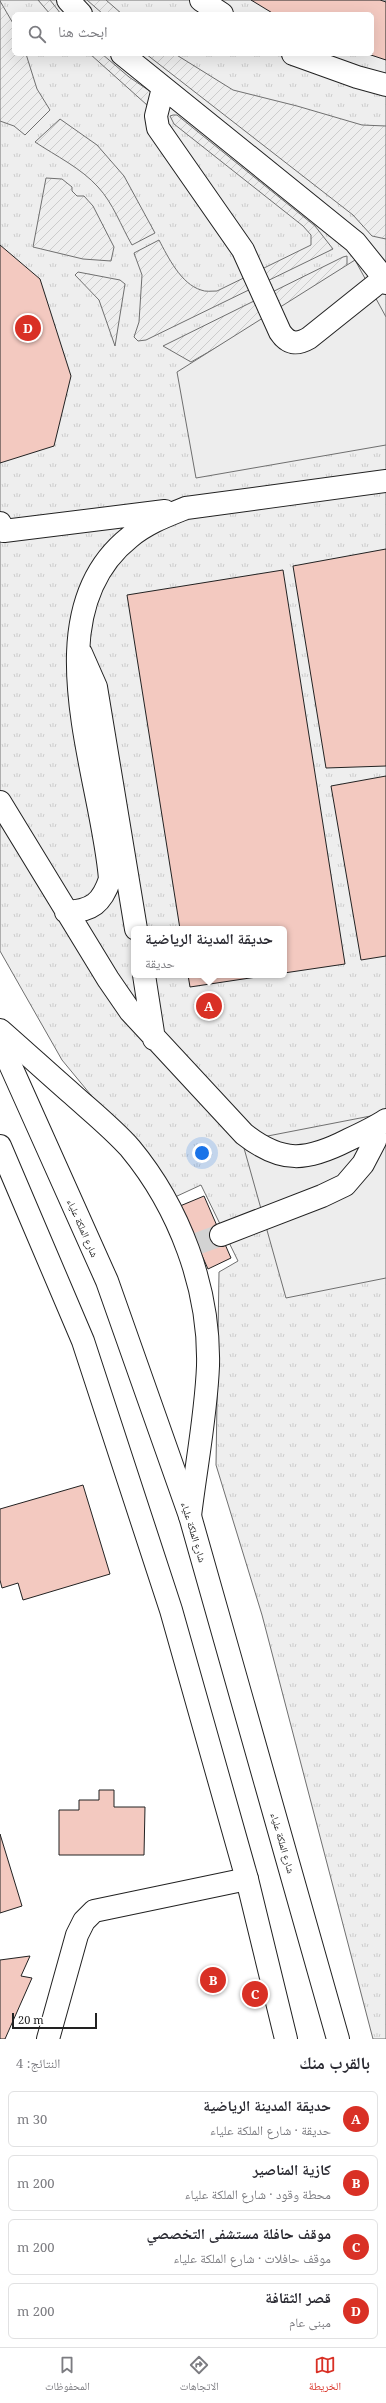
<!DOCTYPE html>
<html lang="ar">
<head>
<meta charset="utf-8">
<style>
  :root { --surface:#fff; --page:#f7f7f7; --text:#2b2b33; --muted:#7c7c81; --line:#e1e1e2; --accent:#d93025 }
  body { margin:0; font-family:"Noto Serif","Noto Naskh Arabic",serif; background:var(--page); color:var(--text); direction:rtl }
  .scale { position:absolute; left:12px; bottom:10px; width:85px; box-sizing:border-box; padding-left:4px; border:2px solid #222; border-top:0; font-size:11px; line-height:14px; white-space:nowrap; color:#222; -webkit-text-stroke:3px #fff; paint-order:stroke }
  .you { position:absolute; left:202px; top:1153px; width:14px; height:14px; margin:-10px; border:3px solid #fff; border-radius:50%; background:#1a73e8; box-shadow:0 0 0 6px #1a73e833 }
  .badge { display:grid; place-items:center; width:26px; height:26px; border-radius:50%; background:var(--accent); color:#fff; font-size:13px; font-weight:700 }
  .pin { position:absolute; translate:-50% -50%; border:2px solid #fff; box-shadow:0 1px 4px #0006 }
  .popup { position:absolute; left:131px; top:926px; width:156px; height:52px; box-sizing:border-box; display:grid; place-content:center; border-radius:6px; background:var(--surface); filter:drop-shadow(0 1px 3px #0005); font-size:13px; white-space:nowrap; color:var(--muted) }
  .popup b { font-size:15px; color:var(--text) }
  .popup::after { content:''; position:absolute; left:50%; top:100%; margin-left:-8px; border:8px solid transparent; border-top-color:var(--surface) }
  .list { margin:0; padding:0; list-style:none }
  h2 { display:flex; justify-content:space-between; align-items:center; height:52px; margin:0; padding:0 16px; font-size:17px }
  h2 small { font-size:13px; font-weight:400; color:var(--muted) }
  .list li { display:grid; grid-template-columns:26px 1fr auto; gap:12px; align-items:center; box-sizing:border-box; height:56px; margin:0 8px 8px; padding:0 8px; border:1px solid var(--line); border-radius:6px }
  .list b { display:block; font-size:15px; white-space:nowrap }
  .list p { margin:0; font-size:13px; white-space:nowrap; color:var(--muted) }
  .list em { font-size:13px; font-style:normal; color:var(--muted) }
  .icon { flex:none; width:22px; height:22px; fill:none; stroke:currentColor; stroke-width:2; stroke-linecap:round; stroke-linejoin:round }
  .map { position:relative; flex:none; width:386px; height:2039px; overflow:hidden; direction:ltr }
  .search { position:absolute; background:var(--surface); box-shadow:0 4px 16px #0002; left:12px; right:12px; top:12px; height:44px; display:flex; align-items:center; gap:10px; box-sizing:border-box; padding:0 14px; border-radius:6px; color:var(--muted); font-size:15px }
  .sheet { height:308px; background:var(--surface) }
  nav { display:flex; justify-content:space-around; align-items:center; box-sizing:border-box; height:56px; border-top:1px solid var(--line); background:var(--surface); font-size:11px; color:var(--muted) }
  nav a { display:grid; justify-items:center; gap:2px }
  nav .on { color:var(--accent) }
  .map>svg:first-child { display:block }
</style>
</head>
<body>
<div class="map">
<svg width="386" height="2039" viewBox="0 0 386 2039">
  <defs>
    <pattern id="park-tufts" width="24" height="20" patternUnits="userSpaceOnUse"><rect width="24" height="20" fill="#eee"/><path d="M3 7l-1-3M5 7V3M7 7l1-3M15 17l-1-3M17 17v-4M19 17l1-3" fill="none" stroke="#ccc"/></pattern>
    <pattern id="garden-furrows" width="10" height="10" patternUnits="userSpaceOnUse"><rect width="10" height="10" fill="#eee"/><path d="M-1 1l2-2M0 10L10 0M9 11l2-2" fill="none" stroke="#ccc"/></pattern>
  </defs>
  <rect width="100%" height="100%" fill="#fff"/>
  <path fill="url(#park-tufts)" stroke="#6f6f6f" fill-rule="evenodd" d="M0,0h386v2039h-13l-111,-424 -46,-150 3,-193 19,-11 -37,-76 -26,12 -113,-137 -62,-109zM14,14h358v40h-358zM134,929h150v46h-150z"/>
  <path fill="url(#garden-furrows)" stroke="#6f6f6f" d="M38,0h12l11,14h-11z
    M87,0h19l16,14h-19z
    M0,1l14,24v29h12l11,35 13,21 -25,25 -11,-9 -14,-5z
    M90,54h12l27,23 22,15 1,10 -5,3z
    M146,54h29l58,36 64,16 65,19 24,1v113l-14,-3 -19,-21z
    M173,115h4l138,111 18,23 -187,91 -8,1 -4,-4 5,-15 3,-47 -8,-22 25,-13c9,17 22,44 42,50 4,2 11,1 16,1l94,-46v-10l-8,-9 -129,-102 -4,-8z
    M60,119l37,26 27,31 31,57 -23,12c-11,-19 -19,-42 -34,-58 -17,-19 -42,-31 -63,-45z
    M46,178l16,1 10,8v4l5,5h7l9,10 21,41 -3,14 -28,-2 -50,-12z
    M347,256v17l-156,89 -28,-16 180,-89z
    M78,272l42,8 5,4 -10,62 -16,-46 -24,-25z"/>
  <path fill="#ededed" stroke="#6f6f6f" d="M355,260l31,57v128l-190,33 -19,-106z
    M386,1113v165l-100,20 -44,-157z"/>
  <path fill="#f3c9c0" stroke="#222" d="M251,0h129l6,2v58l-18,-6h4v-40h-98z
    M0,245l40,34 31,97 -17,70 -54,17z
    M386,549v217l-60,2 -33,-202z
    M283,570l62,394 -61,9v-44h-104l-53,-334z
    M386,776v180l-25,4 -30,-174z
    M188,975h82l-80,12z
    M204,1196l27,62 -23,11 -28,-63z
    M83,1485l27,89 -87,26 -5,-17 -16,5 -2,-8v-71z
    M99,1790h15v17h31l-1,48h-85v-45h20v-10h20z
    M0,1834l22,72 -22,7z
    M30,1956l-9,20 11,2 -27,61h-5v-79z"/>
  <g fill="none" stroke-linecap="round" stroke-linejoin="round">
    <path stroke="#d3d3d3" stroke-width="22" stroke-dasharray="22 11" stroke-linecap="butt" d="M196,1244l25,-9"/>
    <defs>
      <path id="minor" d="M68,0l13,14
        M201,0l21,14
        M122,54l233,188 29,36 2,-1
        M293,54l64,23 29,8
        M163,88l-7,28 2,12 85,122 37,82c8,12 17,13 29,6l75,-60 2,5
        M0,523l4,8 161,-20
        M81,653l15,34 40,242
        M0,802l108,177 22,32 114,123c38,30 63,27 104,6 13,-6 26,-12 38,-20
        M66,912c26,-1 36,-9 44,-33 -8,-103 -79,-264 20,-342 17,-14 36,-21 56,-29l200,-27
        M144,975l10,64
        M0,1030c24,21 48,43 72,64 20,18 40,34 58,54 49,59 80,140 78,218 -2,50 -12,100 -18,150
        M221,1235l101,-39 23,-11 18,-21 12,-23 5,-17
        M48,2039l29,-104 7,-14 10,-10 153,-32"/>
      <path id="major" d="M0,1042l107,239 83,235 148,523
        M0,1146l83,195 88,269 76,269 39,160"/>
    </defs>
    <use href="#minor" stroke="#222" stroke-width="24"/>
    <use href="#major" stroke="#222" stroke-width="24"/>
    <use href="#minor" stroke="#fff" stroke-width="22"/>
    <use href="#major" stroke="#fff" stroke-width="22"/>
  </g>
  <g text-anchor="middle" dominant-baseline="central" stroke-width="3" stroke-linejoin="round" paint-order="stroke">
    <g font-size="10" fill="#222" stroke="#fff">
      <text transform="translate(83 1228) rotate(66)">شارع الملكة علياء</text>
      <text transform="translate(194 1532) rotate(73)">شارع الملكة علياء</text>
      <text transform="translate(283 1843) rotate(74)">شارع الملكة علياء</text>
    </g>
  </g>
</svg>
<div class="scale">20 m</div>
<div class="you"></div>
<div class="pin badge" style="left:209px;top:1006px">A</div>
<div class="popup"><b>حديقة المدينة الرياضية</b>حديقة</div>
<div class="pin badge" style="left:213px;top:1980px">B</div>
<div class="pin badge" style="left:255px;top:1994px">C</div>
<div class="pin badge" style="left:28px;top:328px">D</div>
<div class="search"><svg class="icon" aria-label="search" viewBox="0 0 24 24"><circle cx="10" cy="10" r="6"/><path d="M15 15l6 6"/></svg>ابحث هنا</div>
</div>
<section class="sheet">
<h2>بالقرب منك<small>النتائج: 4</small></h2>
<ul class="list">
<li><span class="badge">A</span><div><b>حديقة المدينة الرياضية</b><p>حديقة · شارع الملكة علياء</p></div><em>30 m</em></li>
<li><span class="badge">B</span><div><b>كازية المناصير</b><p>محطة وقود · شارع الملكة علياء</p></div><em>200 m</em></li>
<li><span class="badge">C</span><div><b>موقف حافلة مستشفى التخصصي</b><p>موقف حافلات · شارع الملكة علياء</p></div><em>200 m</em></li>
<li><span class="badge">D</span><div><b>قصر الثقافة</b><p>مبنى عام</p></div><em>200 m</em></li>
</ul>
</section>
<nav>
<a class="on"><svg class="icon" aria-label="map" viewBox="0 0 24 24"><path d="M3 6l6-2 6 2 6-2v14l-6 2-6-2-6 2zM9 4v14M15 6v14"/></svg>الخريطة</a>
<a><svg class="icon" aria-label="directions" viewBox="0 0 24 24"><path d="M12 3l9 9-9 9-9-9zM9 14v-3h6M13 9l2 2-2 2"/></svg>الاتجاهات</a>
<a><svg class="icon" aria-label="saved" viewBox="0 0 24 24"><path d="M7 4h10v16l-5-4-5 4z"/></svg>المحفوظات</a>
</nav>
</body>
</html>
